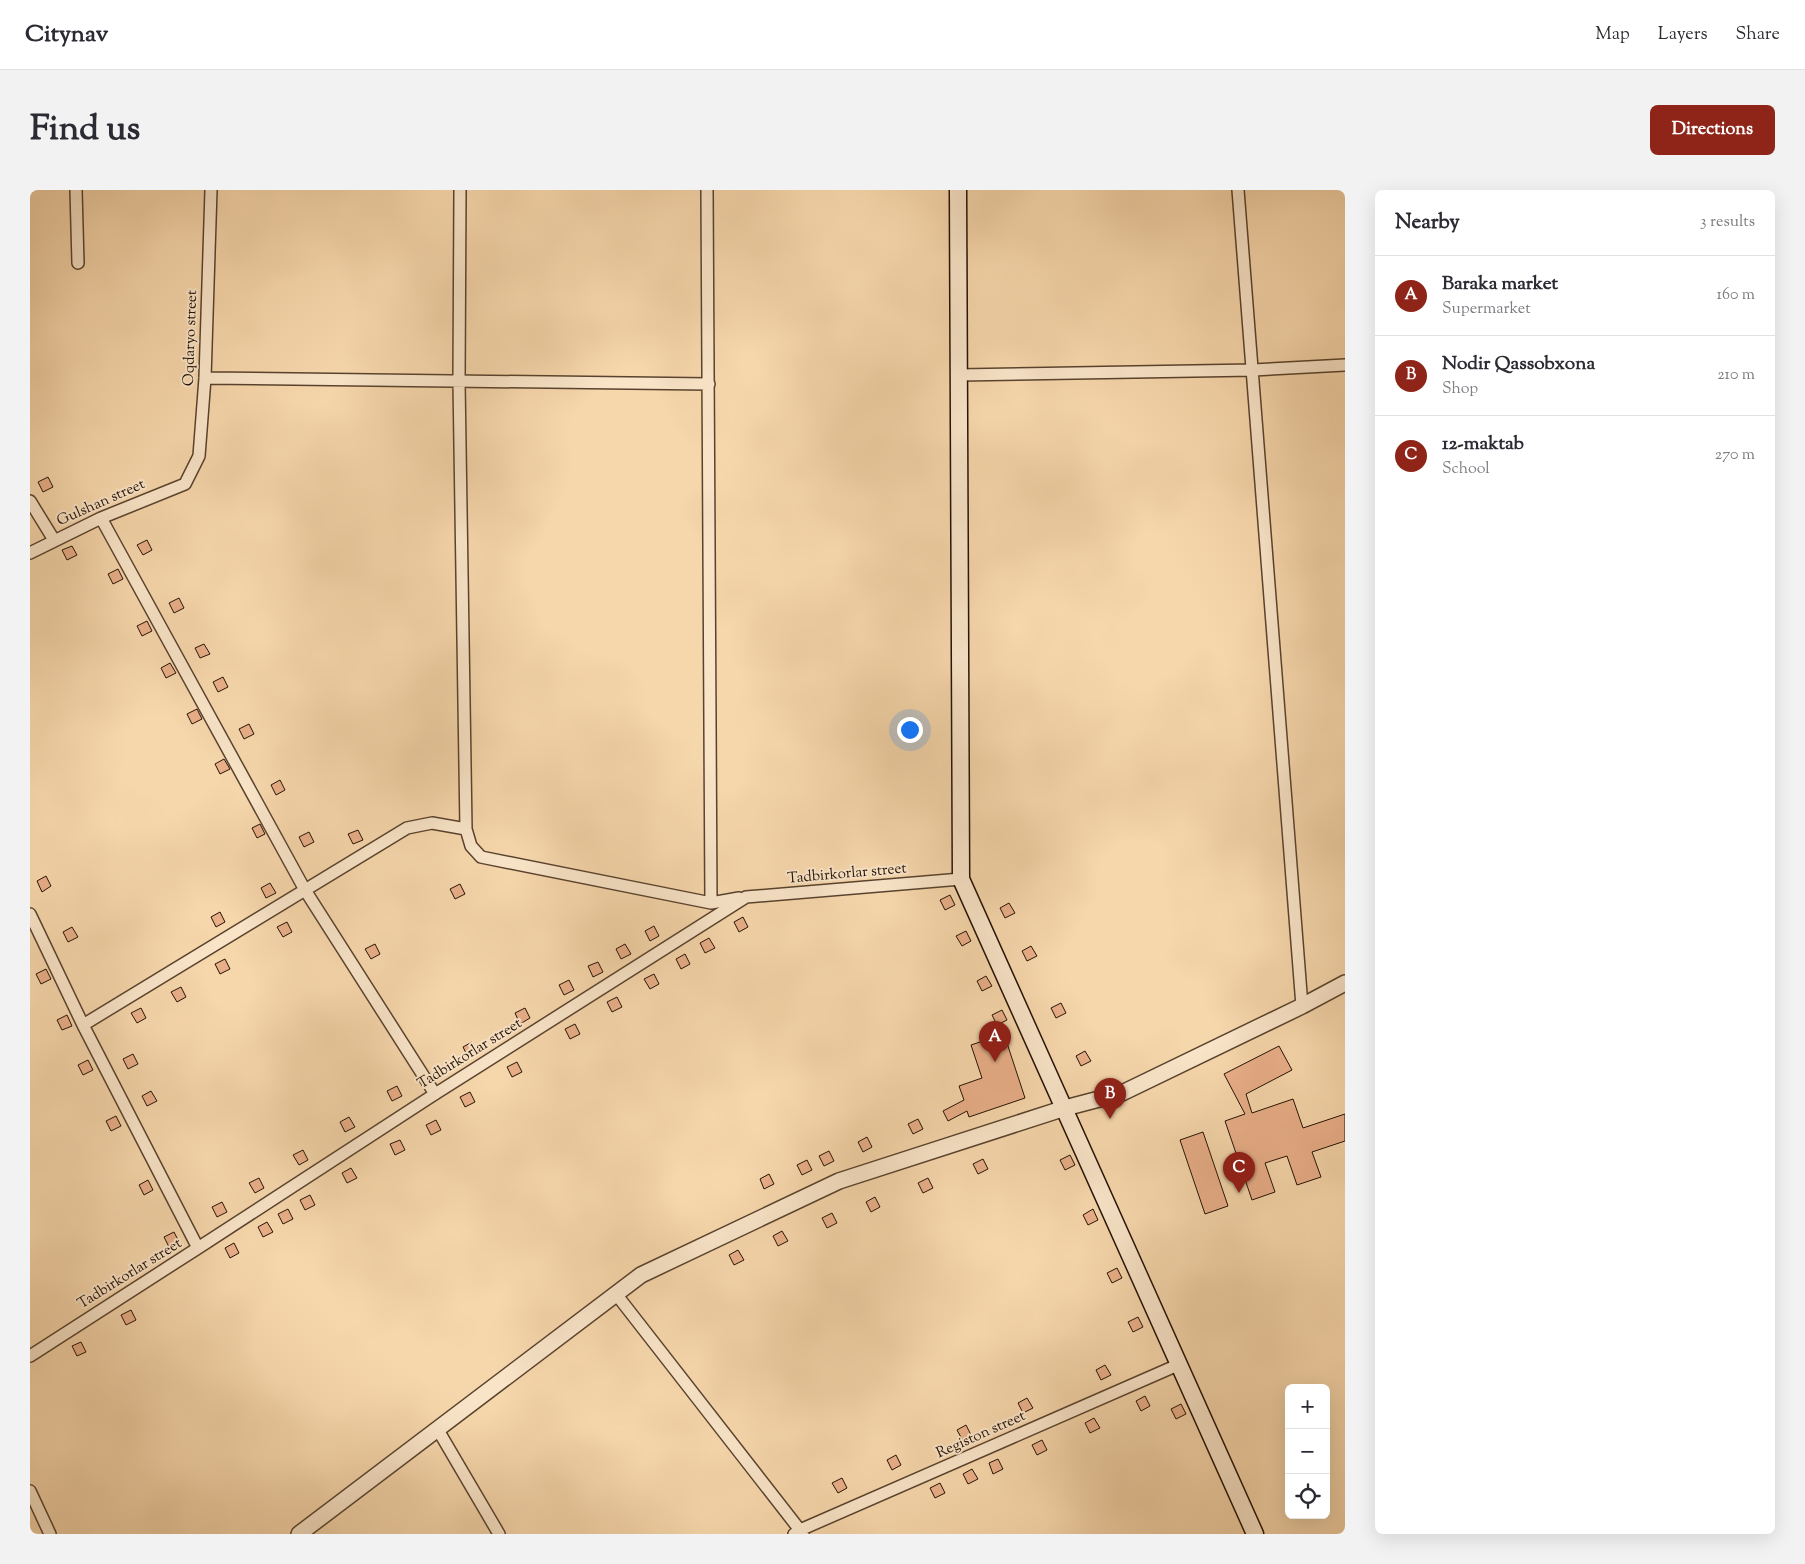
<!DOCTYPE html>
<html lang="en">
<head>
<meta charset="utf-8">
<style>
  :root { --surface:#fff; --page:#f2f2f3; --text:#2b2b33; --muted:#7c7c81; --line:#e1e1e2; --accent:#8f2418 }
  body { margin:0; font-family:"Sorts Mill Goudy",serif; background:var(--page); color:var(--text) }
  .controls { position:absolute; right:15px; bottom:15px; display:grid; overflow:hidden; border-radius:8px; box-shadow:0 5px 20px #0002 }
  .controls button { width:45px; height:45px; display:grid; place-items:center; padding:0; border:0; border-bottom:1px solid var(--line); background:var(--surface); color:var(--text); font:25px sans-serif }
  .you { position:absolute; left:879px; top:539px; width:18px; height:18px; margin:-12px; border:4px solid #fff; border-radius:50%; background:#1a73e8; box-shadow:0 0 0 8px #1a73e833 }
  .badge { display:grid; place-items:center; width:32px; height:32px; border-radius:50%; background:var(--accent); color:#fff; font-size:16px; font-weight:700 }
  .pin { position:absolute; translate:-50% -41px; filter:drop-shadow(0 1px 2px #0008) }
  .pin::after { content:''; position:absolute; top:26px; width:18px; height:15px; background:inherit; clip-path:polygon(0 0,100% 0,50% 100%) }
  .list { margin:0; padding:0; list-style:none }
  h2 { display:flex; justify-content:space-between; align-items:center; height:65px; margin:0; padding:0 20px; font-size:21px }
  h2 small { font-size:16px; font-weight:400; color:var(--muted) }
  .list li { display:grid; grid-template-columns:32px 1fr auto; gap:15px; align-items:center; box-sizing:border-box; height:80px; padding:0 20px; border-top:1px solid var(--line) }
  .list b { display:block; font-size:19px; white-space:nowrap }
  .list p { margin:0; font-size:16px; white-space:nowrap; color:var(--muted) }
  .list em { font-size:16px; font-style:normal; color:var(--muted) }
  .icon { flex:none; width:28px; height:28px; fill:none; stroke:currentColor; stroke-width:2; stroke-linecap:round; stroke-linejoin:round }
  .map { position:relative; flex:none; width:1315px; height:1344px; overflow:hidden; border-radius:8px }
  header { display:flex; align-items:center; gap:30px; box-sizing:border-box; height:70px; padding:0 25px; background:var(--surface); border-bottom:1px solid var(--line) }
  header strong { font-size:24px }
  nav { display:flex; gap:28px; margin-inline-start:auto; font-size:18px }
  .intro { display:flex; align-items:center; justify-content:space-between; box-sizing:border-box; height:120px; padding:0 30px }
  h1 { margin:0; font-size:35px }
  .button { padding:12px 22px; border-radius:8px; background:var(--accent); color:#fff; font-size:18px; font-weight:700 }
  main { display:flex; gap:30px; padding:0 30px }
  aside { flex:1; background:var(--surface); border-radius:8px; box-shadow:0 5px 20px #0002 }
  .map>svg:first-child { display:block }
</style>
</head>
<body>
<header>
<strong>Citynav</strong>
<nav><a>Map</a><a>Layers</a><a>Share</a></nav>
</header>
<div class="intro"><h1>Find us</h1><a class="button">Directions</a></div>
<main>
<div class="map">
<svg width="1315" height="1344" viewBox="0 0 1315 1344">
  <rect width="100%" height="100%" fill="#f6d6ab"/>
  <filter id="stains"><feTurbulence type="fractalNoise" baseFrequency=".004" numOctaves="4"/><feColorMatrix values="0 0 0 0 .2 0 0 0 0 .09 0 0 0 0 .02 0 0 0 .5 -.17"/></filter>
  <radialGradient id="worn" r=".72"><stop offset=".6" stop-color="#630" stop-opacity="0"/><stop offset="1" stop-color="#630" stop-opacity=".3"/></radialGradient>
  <path fill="#e9af89" stroke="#251205" d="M18,287l5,10 -10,5 -5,-10z
    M117,350l5,10 -9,5 -6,-10z
    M42,356l5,9 -10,5 -5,-10z
    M88,379l5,10 -10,5 -5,-10z
    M149,408l5,10 -10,5 -5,-10z
    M117,431l5,10 -10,5 -5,-10z
    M174,454l6,10 -10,4 -5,-10z
    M140,473l6,10 -10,5 -5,-10z
    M193,487l5,10 -10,5 -5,-10z
    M167,519l5,10 -10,5 -5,-10z
    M219,534l5,10 -10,5 -5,-10z
    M194,569l6,10 -10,5 -5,-10z
    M250,590l5,10 -9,5 -5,-10z
    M230,634l5,10 -8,4 -5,-10z
    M328,640l5,10 -10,4 -5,-10z
    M279,642l5,10 -10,5 -5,-10z
    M16,686l5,10 -9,6 -5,-11z
    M240,693l6,10 -10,5 -5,-10z
    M430,694l5,10 -10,5 -5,-10z
    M920,705l5,10 -10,5 -5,-10z
    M979,713l6,10 -10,5 -5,-10z
    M190,722l5,10 -9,5 -5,-10z
    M713,727l5,10 -9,5 -5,-10z
    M257,732l5,10 -9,5 -6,-10z
    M624,736l5,10 -9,5 -5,-10z
    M42,737l6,10 -10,5 -5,-10z
    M936,741l5,10 -9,5 -6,-10z
    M679,748l6,10 -10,5 -5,-10z
    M345,754l5,10 -9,5 -6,-10z
    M595,754l6,10 -10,5 -5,-10z
    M1001,756l6,10 -10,5 -5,-10z
    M655,764l5,10 -9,5 -5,-10z
    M195,769l5,10 -10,5 -5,-10z
    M568,772l5,10 -10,5 -5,-11z
    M16,779l5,10 -10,5 -5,-10z
    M624,784l5,10 -9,5 -6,-10z
    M956,786l6,10 -10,5 -5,-10z
    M539,790l5,10 -10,5 -5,-10z
    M151,797l5,10 -9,5 -6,-10z
    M587,807l5,10 -10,5 -5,-10z
    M1031,813l5,10 -10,5 -5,-10z
    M111,818l5,10 -9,5 -6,-10z
    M495,818l5,10 -10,6 -5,-11z
    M972,820l5,10 -10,5 -5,-10z
    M37,825l5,11 -10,4 -5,-10z
    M545,834l5,10 -10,5 -5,-10z
    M974,844l21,64 -56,19 -2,-6 -19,10 -5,-10 21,-11 -5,-14 23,-8 -11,-33z
    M442,852l6,10 -10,5 -5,-10z
    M1249,856l13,24 -46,24 6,19 41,-14 10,29 42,-14v27l-33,11 9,25 -24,8 -10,-29 -22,7 10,29 -23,8 -27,-79 20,-7 -21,-40z
    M1055,861l6,10 -10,5 -5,-10z
    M103,864l5,10 -10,5 -5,-10z
    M58,870l5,10 -10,5 -5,-10z
    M487,872l5,10 -10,5 -5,-10z
    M367,896l5,10 -10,5 -5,-10z
    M121,901l6,10 -10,5 -5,-10z
    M440,902l5,10 -10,5 -5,-10z
    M86,926l5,10 -10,5 -5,-10z
    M319,927l6,10 -10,5 -5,-10z
    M888,929l5,10 -10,5 -5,-10z
    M406,930l5,10 -10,5 -5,-10z
    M1173,942l25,74 -23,8 -25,-74z
    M837,947l5,10 -9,5 -5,-10z
    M370,950l5,10 -10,5 -5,-11z
    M273,960l5,10 -9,5 -6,-10z
    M799,961l5,10 -10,5 -5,-10z
    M1040,965l5,10 -10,5 -5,-10z
    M953,969l5,10 -10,5 -5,-10z
    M777,970l5,10 -10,5 -5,-10z
    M321,978l6,10 -10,5 -5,-10z
    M739,984l5,10 -10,5 -4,-10z
    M229,988l5,10 -9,5 -6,-10z
    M898,988l5,10 -10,5 -5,-10z
    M118,990l5,10 -9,5 -5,-10z
    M280,1005l5,10 -10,5 -5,-10z
    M845,1007l5,10 -9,5 -5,-10z
    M192,1012l5,10 -10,5 -5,-10z
    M258,1019l5,10 -10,5 -5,-10z
    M1063,1019l5,11 -10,5 -5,-10z
    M802,1023l5,10 -10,5 -5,-10z
    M237,1032l6,10 -10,5 -5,-10z
    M752,1041l6,10 -10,5 -5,-10z
    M144,1042l5,10 -10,5 -5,-10z
    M204,1053l5,10 -9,5 -5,-10z
    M708,1060l6,10 -10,5 -5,-10z
    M1087,1078l5,10 -10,5 -5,-10z
    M101,1120l5,10 -10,5 -5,-10z
    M1108,1127l5,10 -10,5 -5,-10z
    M51,1152l5,10 -9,4 -5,-10z
    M1075,1175l6,10 -10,5 -5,-10z
    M1115,1206l5,10 -9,5 -5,-10z
    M997,1208l6,10 -10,5 -5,-10z
    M1151,1214l5,10 -10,5 -5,-10z
    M1064,1228l6,10 -10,5 -5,-10z
    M936,1235l5,10 -9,4 -5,-9z
    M1012,1250l5,10 -10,5 -5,-10z
    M866,1265l5,10 -9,5 -5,-10z
    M968,1269l5,10 -10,5 -4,-11z
    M942,1279l6,10 -10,5 -5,-10z
    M812,1288l5,10 -9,5 -6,-10z
    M910,1293l5,10 -10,5 -5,-10z"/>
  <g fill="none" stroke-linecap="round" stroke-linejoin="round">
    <defs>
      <path id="minor" d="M46,0l2,73
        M677,0l4,713 28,-5
        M1208,0l64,816
        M929,185l294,-5 92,-5
        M175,188l504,6
        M0,311l24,39
        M71,328l204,372 130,204
        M0,363l71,-35 84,-34 14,-28 6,-78 6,-188
        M436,639l5,17 10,11 230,46
        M0,724l53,111 115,223
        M53,835l324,-197 25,-5 34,6 -7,-447 1,-192
        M586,1104l187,240
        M0,1166l168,-108 237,-154 311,-197 215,-18
        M408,1240l61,104
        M0,1301l20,43
        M764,1344l6,-4 380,-166"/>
      <path id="tertiary" d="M269,1344l342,-259 198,-94 226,-73 57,-15 180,-87 43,-23"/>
      <path id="secondary" d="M928,0l3,689 294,655"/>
    </defs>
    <use href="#minor" stroke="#59432e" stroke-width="14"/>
    <use href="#tertiary" stroke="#59432e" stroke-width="18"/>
    <use href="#secondary" stroke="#251205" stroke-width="19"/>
    <use href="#minor" stroke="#f9e4c8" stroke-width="11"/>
    <use href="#tertiary" stroke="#f9e4c8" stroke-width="15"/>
    <use href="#secondary" stroke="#f9e4c8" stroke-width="16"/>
  </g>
  <g text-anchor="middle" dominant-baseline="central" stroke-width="4" stroke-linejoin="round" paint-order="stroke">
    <g font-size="15" fill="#251205" stroke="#f9e4c8">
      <text transform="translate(161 148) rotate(-88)">Oqdaryo street</text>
      <text transform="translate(71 313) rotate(-24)">Gulshan street</text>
      <text transform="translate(817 684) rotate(-5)">Tadbirkorlar street</text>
      <text transform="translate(440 864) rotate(-32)">Tadbirkorlar street</text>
      <text transform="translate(100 1084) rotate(-32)">Tadbirkorlar street</text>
      <text transform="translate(951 1245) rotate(-24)">Registon street</text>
    </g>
  </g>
  <rect width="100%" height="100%" filter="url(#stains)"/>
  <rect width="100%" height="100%" fill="url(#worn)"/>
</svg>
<div class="controls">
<button>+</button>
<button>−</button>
<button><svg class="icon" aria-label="locate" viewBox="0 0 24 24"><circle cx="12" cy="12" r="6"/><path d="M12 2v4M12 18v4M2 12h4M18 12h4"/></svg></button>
</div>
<div class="you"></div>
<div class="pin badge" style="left:965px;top:872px">A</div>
<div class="pin badge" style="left:1080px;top:929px">B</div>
<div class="pin badge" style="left:1209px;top:1003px">C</div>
</div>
<aside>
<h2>Nearby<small>3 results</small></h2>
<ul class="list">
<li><span class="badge">A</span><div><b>Baraka market</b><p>Supermarket</p></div><em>160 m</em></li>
<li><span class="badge">B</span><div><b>Nodir Qassobxona</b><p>Shop</p></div><em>210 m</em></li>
<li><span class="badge">C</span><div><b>12-maktab</b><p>School</p></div><em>270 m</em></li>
</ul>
</aside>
</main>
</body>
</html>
